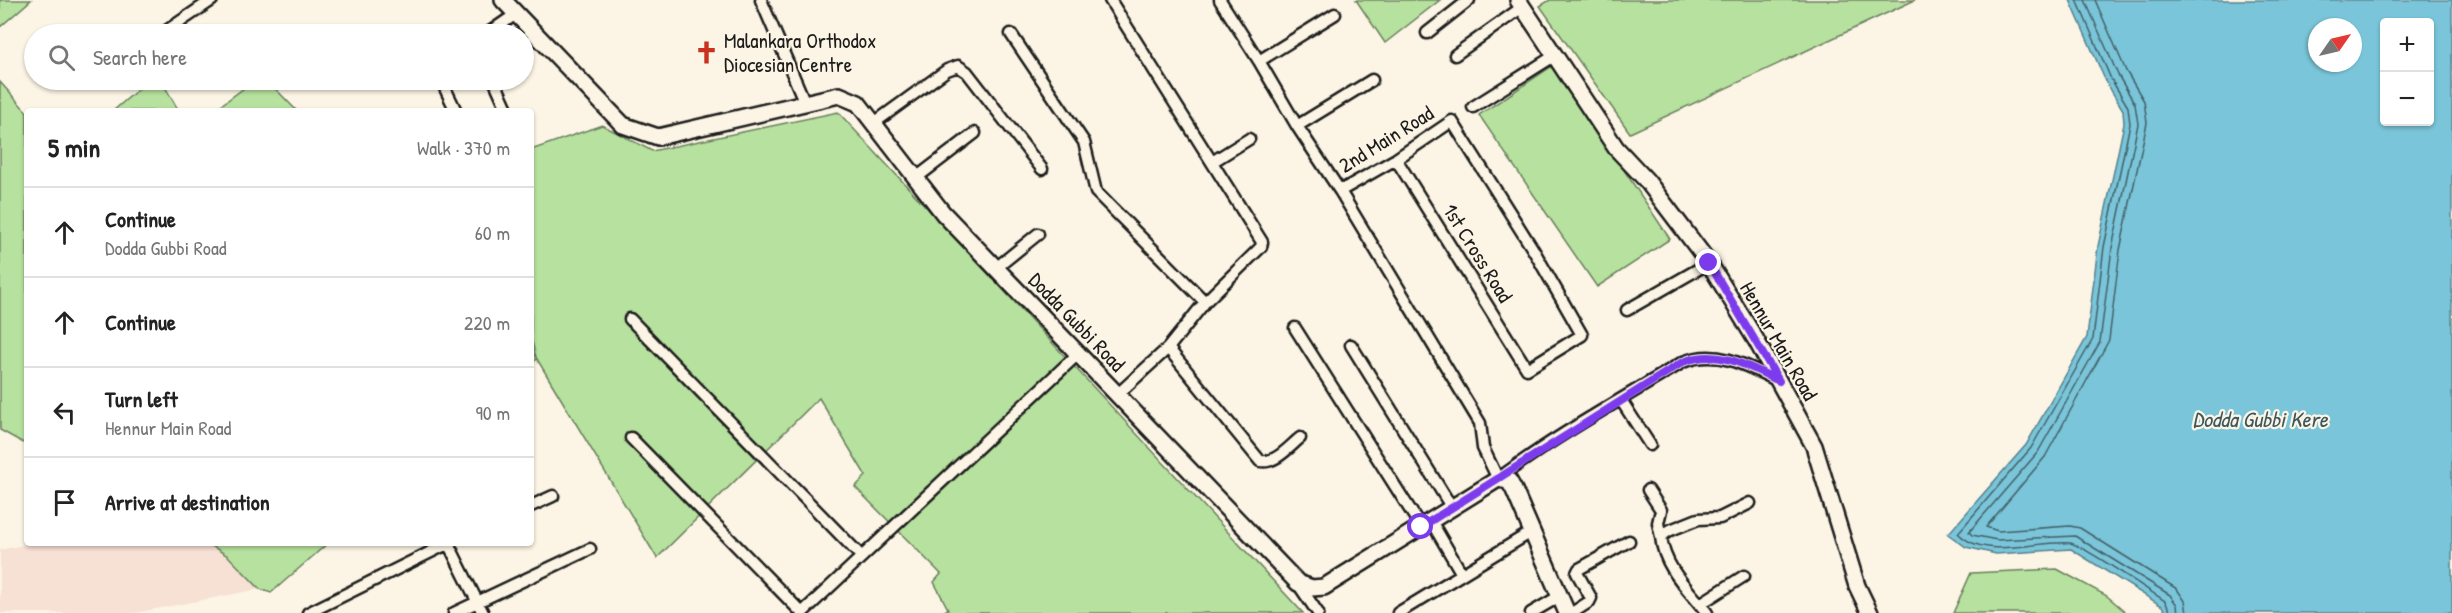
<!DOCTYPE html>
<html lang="en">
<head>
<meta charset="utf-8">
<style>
  :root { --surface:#fff; --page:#f2f2f2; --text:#222; --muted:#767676; --line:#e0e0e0 }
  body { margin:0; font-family:"Patrick Hand",sans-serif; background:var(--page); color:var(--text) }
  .controls { position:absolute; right:18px; top:18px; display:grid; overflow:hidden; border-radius:6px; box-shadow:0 2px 4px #0004 }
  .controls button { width:54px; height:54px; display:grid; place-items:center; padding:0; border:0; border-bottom:2px solid var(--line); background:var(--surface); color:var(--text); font:30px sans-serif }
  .compass { position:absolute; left:2308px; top:18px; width:54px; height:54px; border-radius:50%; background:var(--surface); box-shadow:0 2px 4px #0004; rotate:56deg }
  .stop { position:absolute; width:18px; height:18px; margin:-14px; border:4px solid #7c3aed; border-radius:50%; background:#fff }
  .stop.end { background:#7c3aed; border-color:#fff; box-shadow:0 2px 6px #0008 }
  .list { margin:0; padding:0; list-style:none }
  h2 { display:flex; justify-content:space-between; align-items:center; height:78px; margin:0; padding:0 24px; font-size:26px }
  h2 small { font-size:20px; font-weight:400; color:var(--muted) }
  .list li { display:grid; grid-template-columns:39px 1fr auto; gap:18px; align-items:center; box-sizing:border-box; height:90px; padding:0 24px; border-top:2px solid var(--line) }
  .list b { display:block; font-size:22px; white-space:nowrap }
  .list p { margin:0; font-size:20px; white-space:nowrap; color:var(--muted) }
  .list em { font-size:20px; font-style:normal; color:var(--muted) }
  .icon { flex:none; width:33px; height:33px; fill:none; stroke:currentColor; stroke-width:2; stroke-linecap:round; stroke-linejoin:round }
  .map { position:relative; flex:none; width:2452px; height:613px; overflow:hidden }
  .search { position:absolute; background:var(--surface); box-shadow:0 2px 4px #0004; left:24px; top:24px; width:510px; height:66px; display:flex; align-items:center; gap:15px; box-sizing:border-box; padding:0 21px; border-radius:33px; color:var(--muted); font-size:22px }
  .panel { position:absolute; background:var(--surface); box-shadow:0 2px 4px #0004; left:24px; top:108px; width:510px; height:438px; border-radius:6px }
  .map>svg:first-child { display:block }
</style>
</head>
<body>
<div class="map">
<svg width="2452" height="613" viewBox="0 0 2452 613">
  <rect width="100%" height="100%" fill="#fcf5e5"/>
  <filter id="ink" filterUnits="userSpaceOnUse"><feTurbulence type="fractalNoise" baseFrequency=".0167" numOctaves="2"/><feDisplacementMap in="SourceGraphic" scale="12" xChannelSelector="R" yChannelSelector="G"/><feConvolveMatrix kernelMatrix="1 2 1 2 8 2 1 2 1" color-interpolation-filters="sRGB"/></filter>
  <g filter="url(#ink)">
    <path fill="#f7e0d4" d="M32,543h175l21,13 32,33 -126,24h-134v-63z"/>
    <path fill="#b6e19e" stroke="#697e5d" stroke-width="1.5" d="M0,0h31l-31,27z
      M1356,0h84l-55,43z
      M1550,0h365l-285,133 -90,-127z
      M1554,65l116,174 -73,48 -118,-172z
      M149,80h12l18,31h-66z
      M255,80h12l30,31h-84z
      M0,82l27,30v333l-27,-15z
      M838,112l465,501h-362l7,-4 -14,-27 7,-8 -86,-87 11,-11 -47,-78 -162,160 -120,-199 -6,5v-12l5,5 -5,-19v-188l71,-25 50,26z
      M207,543h121l-57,50 -11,-4 -32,-33z
      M2057,569l50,27 20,17h-174l18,-40z"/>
    <path fill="#7ac5d9" stroke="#54818d" stroke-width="1.5" fill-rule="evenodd" d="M2070,0h382v613h-286l-4,-7 -91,-57 -75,5 -30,-7 -18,-13 78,-89 61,-108 11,-91 26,-122 -1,-14 -17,-28zM2384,22h46v100h-46zM2317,27h36v36h-36z"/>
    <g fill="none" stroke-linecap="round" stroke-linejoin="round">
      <path stroke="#426068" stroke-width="1.5" d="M2077,0l34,79 17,28 2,17 -26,123 -11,92 -62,109 -73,85c26,28 79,7 112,10 11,1 81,49 95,58l6,12
        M2085,0l33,75 17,29 3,20 -26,124 -12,94 -62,110 -69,80 3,3 25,5 78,-4 95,59 7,10 1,8
        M2095,0l31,71 18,30 3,22 -27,127 -11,90 -64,117 -59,70 12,4 72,-5 10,2 97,61 8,12 2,12"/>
      <defs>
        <path id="street" d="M761,0l44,103
          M1110,0l152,242 -1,5 -56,55 -37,46 -50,46
          M1220,0l39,61 38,65 43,65 140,232 3,25 15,31c58,-44 123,-79 185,-117 34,-14 65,4 95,19
          M165,32l47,-32
          M1427,33l42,-33
          M487,34l29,-20
          M1011,34l73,108 12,50 109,110
          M1455,55l66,-47
          M1259,61l76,-47
          M441,80l15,31
          M494,80l14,31
          M1473,107l81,-51
          M874,123l73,-53 11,-4 9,6 75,97
          M1297,126l75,-46
          M1212,162l37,-23
          M916,178l59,-45
          M1340,191l56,-32 56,-38 82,130 48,84 -55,34 -131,-210
          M996,268l42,-34
          M1627,310l82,-47
          M630,319l231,237
          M1295,328l126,199
          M1351,345l101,163
          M1168,348l92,113c15,3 29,-14 40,-23
          M1621,400l29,45
          M631,438l171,175
          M1648,490l13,20 -3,13 3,14
          M531,506l22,-10
          M1431,521l31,53
          M448,543l35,70
          M1298,584l20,29
          M1700,604l44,-28
          M308,613l141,-70
          M454,613l136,-64
          M802,613l277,-260
          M1398,613l135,-82
          M1531,613l29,-17
          M1572,613l17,-11 2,-4 -14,-25 2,-4 50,-28
          M1707,613c-18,-23 -43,-45 -46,-76l7,-6 30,-12 22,-1 30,-15"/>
        <path id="secondary" d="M503,0l120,125 35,12 181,-42 19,8 85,110 355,370 14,5 12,-1 174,-108 11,2 5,9 53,123
          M1518,0l98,148 31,33 62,82 47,77 58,106 43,140 13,27"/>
      </defs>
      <use href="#street" stroke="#1c1c1c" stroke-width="15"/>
      <use href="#secondary" stroke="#1c1c1c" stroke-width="20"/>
      <use href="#street" stroke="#fcf5e5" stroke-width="10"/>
      <use href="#secondary" stroke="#fcf5e5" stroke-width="15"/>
    </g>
  </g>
  <g fill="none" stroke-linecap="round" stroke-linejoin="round" filter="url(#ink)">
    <path stroke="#7c3aed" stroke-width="8" d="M1421,527l262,-165c35,-14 65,4 96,19l-70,-118"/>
  </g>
  <defs>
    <symbol id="church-bare" viewBox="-9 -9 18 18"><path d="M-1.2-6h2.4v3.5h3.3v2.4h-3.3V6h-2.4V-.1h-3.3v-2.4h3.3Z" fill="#c8321e" stroke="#fcf5e5" stroke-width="2.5" paint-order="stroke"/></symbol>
  </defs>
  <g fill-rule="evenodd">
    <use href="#church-bare" x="690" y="36" width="33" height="33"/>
  </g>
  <g text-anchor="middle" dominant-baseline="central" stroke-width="4.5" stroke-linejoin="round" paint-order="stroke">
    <g font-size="21" fill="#1c1c1c" stroke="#fcf5e5" text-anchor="start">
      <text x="724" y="40">Malankara Orthodox<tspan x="724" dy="24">Diocesian Centre</tspan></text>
    </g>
    <g font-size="21" fill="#1c1c1c" stroke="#fcf5e5">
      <text transform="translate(1386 139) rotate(-32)">2nd Main Road</text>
      <text transform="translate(1478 253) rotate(58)">1st Cross Road</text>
      <text transform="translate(1077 322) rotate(46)">Dodda Gubbi Road</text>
      <text transform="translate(1779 341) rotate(60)">Hennur Main Road</text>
    </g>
    <g font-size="22" font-style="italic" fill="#3d575e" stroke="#fcf5e5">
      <text x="2260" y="419">Dodda Gubbi Kere</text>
    </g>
  </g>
</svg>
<div class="controls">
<button>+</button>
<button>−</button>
</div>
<svg class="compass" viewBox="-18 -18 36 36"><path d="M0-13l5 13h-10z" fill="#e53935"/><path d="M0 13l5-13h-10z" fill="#767676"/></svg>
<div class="stop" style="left:1421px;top:527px"></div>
<div class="stop end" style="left:1709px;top:263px"></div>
<div class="search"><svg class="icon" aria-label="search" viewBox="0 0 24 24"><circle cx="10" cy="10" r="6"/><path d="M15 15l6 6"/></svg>Search here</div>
<section class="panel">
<h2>5 min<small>Walk · 370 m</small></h2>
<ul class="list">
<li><svg class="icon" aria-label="ahead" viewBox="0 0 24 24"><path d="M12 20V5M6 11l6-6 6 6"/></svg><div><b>Continue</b><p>Dodda Gubbi Road</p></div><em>60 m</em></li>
<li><svg class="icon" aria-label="ahead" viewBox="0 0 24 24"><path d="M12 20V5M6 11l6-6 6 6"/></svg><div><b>Continue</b></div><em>220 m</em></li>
<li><svg class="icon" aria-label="left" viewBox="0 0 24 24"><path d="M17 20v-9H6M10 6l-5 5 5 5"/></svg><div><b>Turn left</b><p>Hennur Main Road</p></div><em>90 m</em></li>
<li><svg class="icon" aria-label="arrive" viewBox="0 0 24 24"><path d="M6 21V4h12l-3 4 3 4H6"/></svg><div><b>Arrive at destination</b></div></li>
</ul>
</section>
</div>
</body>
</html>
